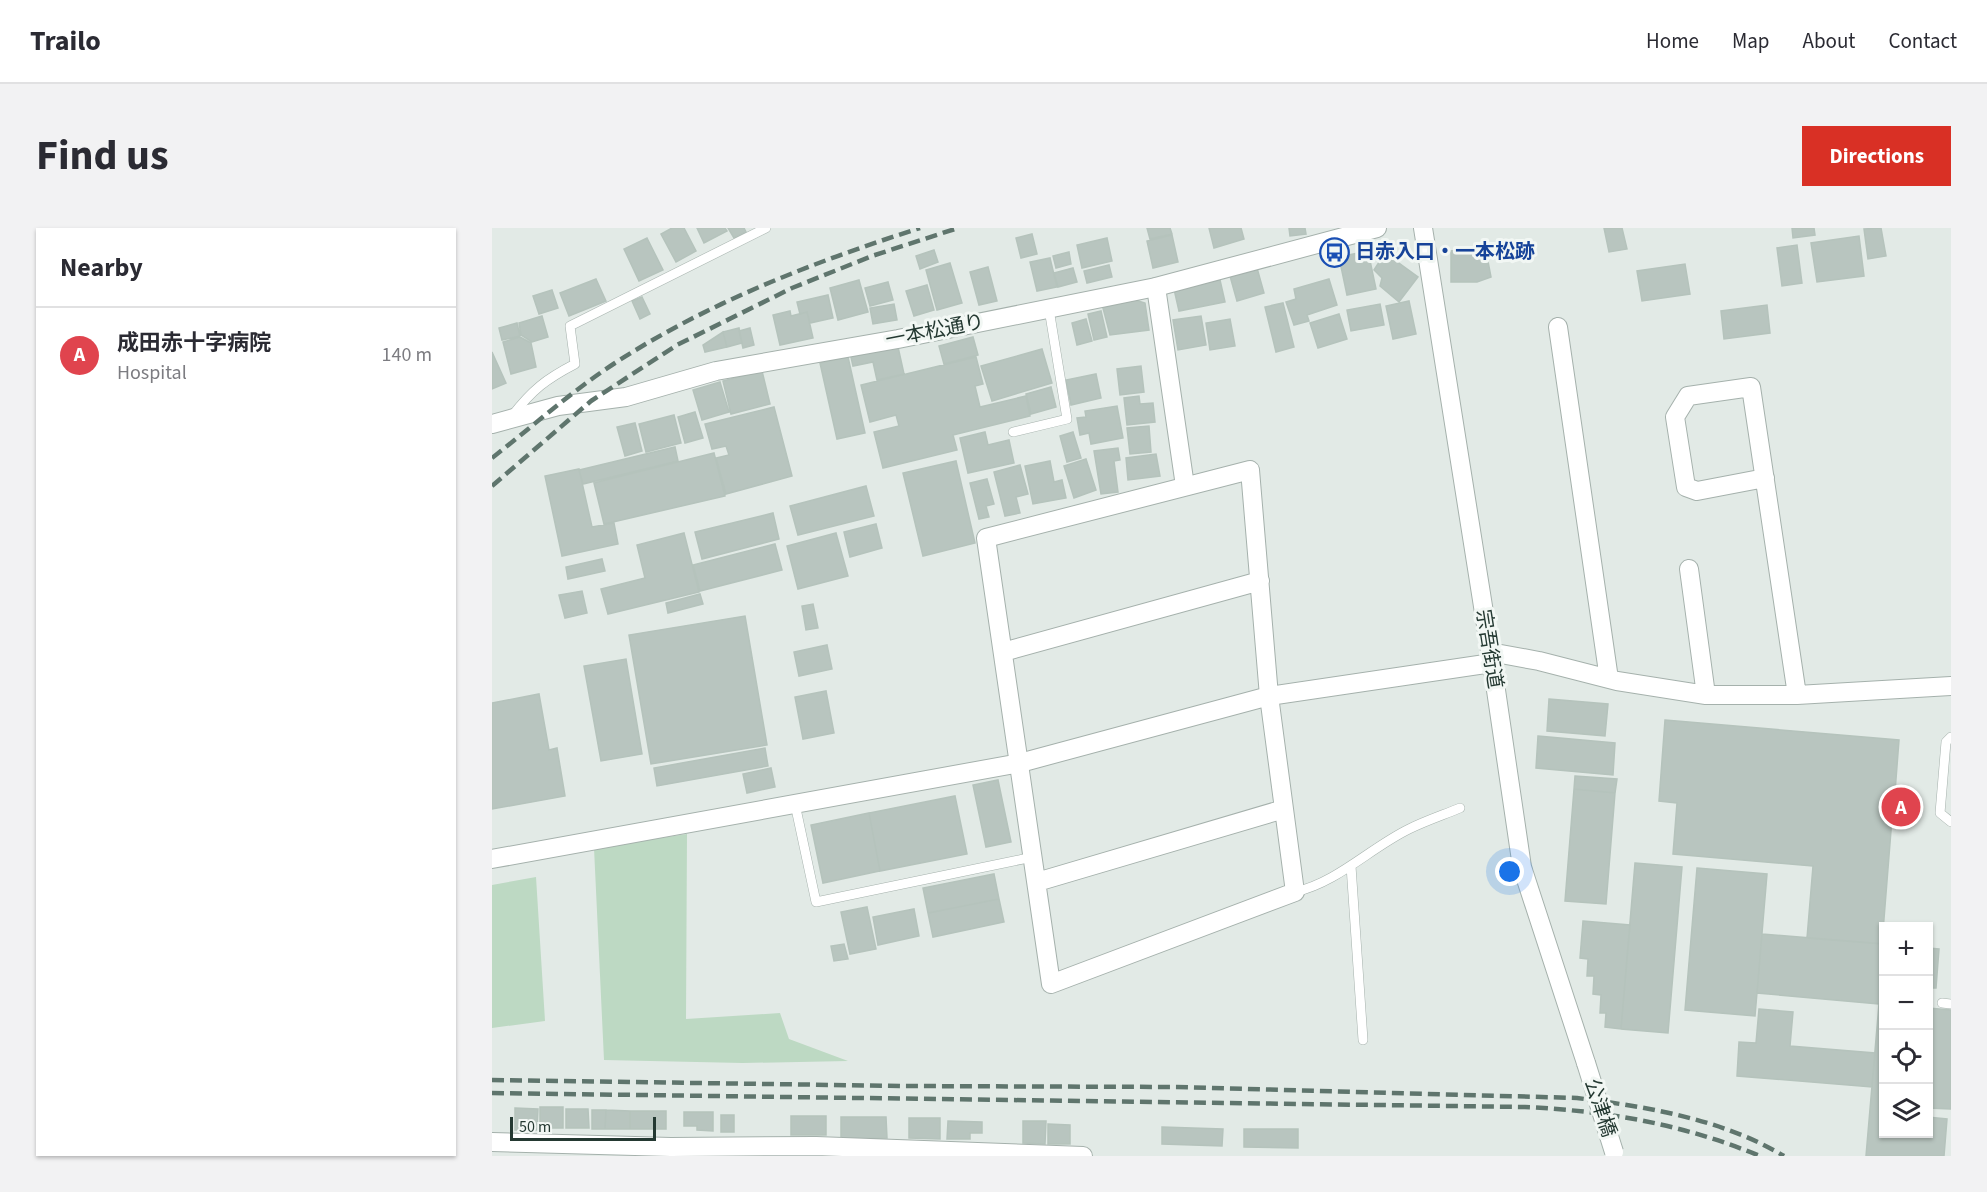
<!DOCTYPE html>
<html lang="en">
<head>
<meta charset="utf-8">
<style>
  :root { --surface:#fff; --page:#f2f2f3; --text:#2b2b33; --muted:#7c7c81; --line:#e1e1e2; --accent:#d93025 }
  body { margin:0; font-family:"Source Sans 3","Noto Sans JP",sans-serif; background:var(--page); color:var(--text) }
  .controls { position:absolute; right:18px; bottom:18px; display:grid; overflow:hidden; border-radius:0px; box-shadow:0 2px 4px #0004 }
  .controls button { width:54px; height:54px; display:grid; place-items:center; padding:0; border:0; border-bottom:2px solid var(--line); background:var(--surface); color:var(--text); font:30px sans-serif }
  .scale { position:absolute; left:18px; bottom:15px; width:146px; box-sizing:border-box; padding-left:6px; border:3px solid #243932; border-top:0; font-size:16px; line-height:21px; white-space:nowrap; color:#243932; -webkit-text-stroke:4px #f2f7f4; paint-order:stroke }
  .you { position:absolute; left:1018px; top:644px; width:21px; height:21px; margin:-15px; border:4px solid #fff; border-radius:50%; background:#1a73e8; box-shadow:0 0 0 9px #1a73e833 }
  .badge { display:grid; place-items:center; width:39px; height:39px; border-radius:50%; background:var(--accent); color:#fff; font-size:20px; font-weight:700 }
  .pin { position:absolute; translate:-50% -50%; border:3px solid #fff; box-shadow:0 2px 6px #0006 }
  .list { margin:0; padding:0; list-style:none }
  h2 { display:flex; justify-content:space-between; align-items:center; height:78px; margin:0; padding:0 24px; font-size:26px }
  h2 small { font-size:20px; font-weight:400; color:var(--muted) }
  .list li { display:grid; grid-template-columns:39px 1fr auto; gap:18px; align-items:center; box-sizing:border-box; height:96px; padding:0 24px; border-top:2px solid var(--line) }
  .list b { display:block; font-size:22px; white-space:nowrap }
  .list p { margin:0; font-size:20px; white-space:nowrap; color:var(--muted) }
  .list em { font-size:20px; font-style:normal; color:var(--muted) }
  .icon { flex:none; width:33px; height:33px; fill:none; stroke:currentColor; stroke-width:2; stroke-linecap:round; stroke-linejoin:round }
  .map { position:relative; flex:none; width:1459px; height:928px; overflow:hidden; border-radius:0px }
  header { display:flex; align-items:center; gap:36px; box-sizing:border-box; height:84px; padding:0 30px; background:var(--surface); border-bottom:2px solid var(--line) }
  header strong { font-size:28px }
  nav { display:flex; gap:33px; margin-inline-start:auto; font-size:21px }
  .intro { display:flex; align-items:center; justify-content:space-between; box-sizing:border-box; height:144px; padding:0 36px }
  h1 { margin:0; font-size:42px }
  .button { padding:15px 27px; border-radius:0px; background:var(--accent); color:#fff; font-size:21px; font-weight:700 }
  main { display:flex; gap:36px; padding:0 36px }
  aside { flex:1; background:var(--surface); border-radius:0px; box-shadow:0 2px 4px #0004 }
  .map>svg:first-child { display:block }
</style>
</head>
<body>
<header>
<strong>Trailo</strong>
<nav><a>Home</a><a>Map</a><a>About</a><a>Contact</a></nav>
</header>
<div class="intro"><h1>Find us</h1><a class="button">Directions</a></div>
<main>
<aside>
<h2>Nearby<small></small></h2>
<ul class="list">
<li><span class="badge" style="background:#e0444e">A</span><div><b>成田赤十字病院</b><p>Hospital</p></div><em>140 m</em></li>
</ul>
</aside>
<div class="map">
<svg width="1459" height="928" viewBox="0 0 1459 928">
  <rect width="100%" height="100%" fill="#e2eae6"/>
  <path fill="#bdd9c3" d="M195,606l-1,185 94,-6 9,26 59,22 -105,2 -139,-3 -10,-212z
    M44,649l9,144 -53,7v-143z"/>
  <path fill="#b8c5bf" stroke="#b5c3bc" stroke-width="1.5" d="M180,0h12l12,23 -20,11 -15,-28z
    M205,0h28l2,3 -23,12z
    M236,0h16l2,4 -12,6z
    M655,0h23l2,6 -22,5z
    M717,0h32l3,11 -30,9z
    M797,0h16l1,6 -16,2z
    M1112,0h18l5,21 -18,3z
    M1300,0h22l1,7 -22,3z
    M1389,0l5,28 -18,3 -4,-30z
    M540,6l5,20 -16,4 -5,-20z
    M680,7l6,27 -25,6 -6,-27z
    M1367,8l5,40 -47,6 -6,-39z
    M155,10l16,32 -24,11 -15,-32z
    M615,10l5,23 -30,7 -5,-23z
    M1305,17l5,38 -20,3 -5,-38z
    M982,20l12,3 5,26 -14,5h-26v-31z
    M442,22l4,12 -18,7 -4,-13z
    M876,23l8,38 -29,6 -8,-38z
    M577,24l2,12 -15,4 -3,-12z
    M893,25l33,24 -19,25 -19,-16 2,-8 -8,-8z
    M558,30l7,29 -20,4 -7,-29z
    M458,35l12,40 -25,7 -11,-40z
    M1193,36l5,30 -48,7 -5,-30z
    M617,37l3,12 -25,6 -3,-12z
    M496,39l9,34 -18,4 -9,-33z
    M581,40l4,14 -19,5 -4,-14z
    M765,40l7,25 -27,8 -7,-25z
    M104,51l10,22 -37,15 -9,-23z
    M837,51l8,26 -30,10 2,6 -15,4 -8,-23 10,-3 -2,-10z
    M367,52l9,32 -30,8 -8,-32z
    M728,52l5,22 -46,9 -5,-22z
    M396,54l5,18 -23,6 -5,-18z
    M435,57l7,25 -20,6 -8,-25z
    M60,62l6,18 -19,6 -6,-18z
    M336,67l5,23 -23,5 -3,-11 -7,2 -3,-12z
    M150,69l8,17 -10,5 -8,-18z
    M643,72l10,3 4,27 -39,5 -7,-27z
    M917,73l7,33 -23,5 -7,-33z
    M791,75l11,44 -18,5 -11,-45z
    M402,76l3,16 -24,4 -3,-16z
    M888,76l4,21 -33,6 -4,-21z
    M1275,77l3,28 -46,6 -3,-28z
    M298,83l1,5 16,-4 6,26 -33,7 -7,-30z
    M609,83l6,26 -13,3 -6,-26z
    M847,86l8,25 -29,9 -8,-25z
    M50,88l6,21 -16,5 -11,-7 -2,-12z
    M709,88l5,29 -28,5 -5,-30z
    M594,91l6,22 -15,4 -5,-22z
    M738,91l5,27 -25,4 -4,-27z
    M25,95l3,13 -18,4 -3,-12z
    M247,100l3,15 -15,4 -4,-15z
    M258,100l4,17 -11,3 -4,-17z
    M231,104l4,15 -22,5 -2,-7z
    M28,109l11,6 5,24 -25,7 -8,-32z
    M481,109l5,18 -34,9 -5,-18z
    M406,119l6,27 -27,6 -4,-18 -20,4 -2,-9z
    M550,121l10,34 -60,18 -11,-35z
    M0,124l14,31 -14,6z
    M356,129l17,76 -28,6 -17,-76z
    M484,129l7,27 -8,2 5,21 46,-11 4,20 -77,19 4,15 -74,18 -9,-36 25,-6 -3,-11 -26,7 -9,-37z
    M649,138l3,26 -24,3 -3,-26z
    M270,143l8,33 -39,10 -8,-33z
    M604,146l5,24 -30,7 -5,-25z
    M228,154l9,30 -27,8 -9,-30z
    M559,159l5,20 -25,7 -5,-20z
    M647,168l1,8 13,-1 2,19 -28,3 -3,-27z
    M625,178l6,32 -32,6 -2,-11 -9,2 -3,-17 9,-1 -1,-6z
    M282,179l18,69 -66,18 -10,-36 13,-3 -3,-9 -14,3 -7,-25z
    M203,184l8,26 -18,5 -7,-26z
    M182,187l7,28 -35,9 -7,-28z
    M143,195l7,28 -17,5 -8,-29z
    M657,198l2,26 -21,2 -3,-26z
    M493,204l3,13 21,-5 5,23 -46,10 -8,-35z
    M581,204l8,26 -14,4 -7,-26z
    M183,219l3,14 -95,23 -4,-14z
    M626,220l2,12 -6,1 4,31 -17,2 -7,-43z
    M222,225l11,43 -121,28 -10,-41z
    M664,226l4,22 -32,4 -2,-22z
    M594,231l10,31 -22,8 -10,-32z
    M464,233l19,82 -52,13 -20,-83z
    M558,233l4,21 8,-2 4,18 -33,6 -8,-38z
    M528,237l8,29 -12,3 4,16 -15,3 -11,-44z
    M87,241l13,58 22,-4 4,21 -56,12 -17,-80z
    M495,251l7,25 -8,2 3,11 -10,2 -9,-36z
    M374,258l8,30 -76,19 -8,-29z
    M281,285l6,26 -77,20 -7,-27z
    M384,296l6,24 -32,9 -6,-25z
    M192,305l15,59 -91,22 -7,-25 44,-11 -8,-33z
    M344,305l12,43 -50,13 -11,-43z
    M283,316l7,26 -82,21 -7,-26z
    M110,331l3,12 -37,8 -2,-12z
    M90,363l5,22 -22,5 -6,-23z
    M208,366l3,10 -35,9 -2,-10z
    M321,376l5,24 -12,2 -4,-24z
    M253,388l22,129 -116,19 -22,-129z
    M335,417l5,24 -33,7 -5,-24z
    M134,431l16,95 -41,7 -17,-95z
    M334,463l8,42 -31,6 -8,-42z
    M47,466l10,56 8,-2 8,48 -73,13v-106z
    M1057,471l59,5 -3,32 -58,-5z
    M1173,492l234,20 -4,52 20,2 -2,26 -21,-2 -10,126 -75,-6 6,-72 -140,-12 4,-51 -18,-2z
    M1046,508l77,7 -2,32 -77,-7z
    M273,520l3,18 -111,20 -3,-18z
    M279,540l4,19 -28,6 -4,-19z
    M1083,548l42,3 -2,14 -41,-4z
    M506,552l13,62 -25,5 -13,-62z
    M1082,561l41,4 -9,111 -41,-3z
    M463,568l12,58 -87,17 -11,-58z
    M377,585l11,58 -57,12 -12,-58z
    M1143,635l47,4 -14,166 -47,-4z
    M1205,640l70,6 -12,142 -70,-6z
    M502,646l5,25 -71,14 -5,-25z
    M507,671l5,23 -71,15 -5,-24z
    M375,679l9,42 -26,5 -9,-42z
    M422,681l5,27 -41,9 -5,-28z
    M1091,693l47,4 -9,104 -16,-2 1,-14h-6l1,-18 -8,-1 1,-18h-7l1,-17 -8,-1z
    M1270,706l122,10v190h44v-17l19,2 -3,37h-78l13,-152 -122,-11z
    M352,716l4,15 -14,2 -3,-15z
    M1436,720l11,1 -3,39h-8z
    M1436,780l23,2v99l-23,-1z
    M1267,781l34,3 -3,34 85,7 -3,34 -135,-11 2,-34 17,1z
    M48,879h23v21h-23z
    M23,880l23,1 -1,21h-22z
    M74,881h22l1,19h-23z
    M100,882h14l-1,19h-13z
    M114,882l24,1v18h-25z
    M138,883h36v18h-36z
    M192,884h29v19l-16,-1v-4h-13z
    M229,887h13v17h-13z
    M299,888h35v19h-35z
    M349,889h45l1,21 -46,1z
    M417,890h31v21l-31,-1z
    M456,893l34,1v11h-12v6h-23z
    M531,893h23l-1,23 -22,-1z
    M556,896l22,1v19h-22z
    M670,899l61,2 -1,17 -60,-2z
    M752,901h54v19l-54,-1z"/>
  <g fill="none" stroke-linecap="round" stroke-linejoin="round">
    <defs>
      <path id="service" d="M20,188c20,-26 34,-37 63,-52l-5,-38 196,-98
        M521,204l54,-13 -18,-110
        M1459,509l-5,5 -6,71 11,9
        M303,576l21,98 217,-45
        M859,638l12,174
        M803,664c43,-10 75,-44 114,-63 16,-8 34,-14 51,-21
        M1450,775l9,1"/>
      <path id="minor" d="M664,59l29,199
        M1066,99l51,352
        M758,242l19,226 26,196 -244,92 -65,-446z
        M1273,250l-68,13 -11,-4 -11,-70 13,-21 63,-9 46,308
        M1197,341l17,126
        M511,424l257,-71
        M998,424l49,9 78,20 89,14h91l154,-9
        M0,631l528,-96 249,-67 223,-33
        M545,654l247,-73
        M0,914l179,5 145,-1 267,10"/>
      <path id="tertiary" d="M931,0l69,435 30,204 64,196
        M0,196l66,-18 68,-9 90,-26 182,-32 258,-52 221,-59"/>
    </defs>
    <use href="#service" stroke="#a5b1ac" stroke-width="10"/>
    <use href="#minor" stroke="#a5b1ac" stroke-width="20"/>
    <use href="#tertiary" stroke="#a5b1ac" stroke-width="20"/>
    <use href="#service" stroke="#fff" stroke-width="9"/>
    <use href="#minor" stroke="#fff" stroke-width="18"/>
    <use href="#tertiary" stroke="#fff" stroke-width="18"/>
    <path stroke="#5f756d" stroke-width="4.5" stroke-dasharray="12 6" stroke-linecap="butt" d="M0,230c41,-32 80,-67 123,-95 94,-61 199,-101 305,-135
      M0,258l99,-85 86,-56 115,-57 80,-32 86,-28
      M0,852l413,6 272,1 400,11c71,9 145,21 207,58
      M0,865l1033,14c83,4 157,17 235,49"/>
    <defs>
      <path id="tertiary-bridge" d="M1094,835l28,89"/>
    </defs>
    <use href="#tertiary-bridge" stroke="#a5b1ac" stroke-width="20" stroke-linecap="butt"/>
    <use href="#tertiary-bridge" stroke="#fff" stroke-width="18"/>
  </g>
  <defs>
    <symbol id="bus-ring" viewBox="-11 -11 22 22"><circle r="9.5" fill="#f2f7f4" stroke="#1a4fb4" stroke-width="1.5"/><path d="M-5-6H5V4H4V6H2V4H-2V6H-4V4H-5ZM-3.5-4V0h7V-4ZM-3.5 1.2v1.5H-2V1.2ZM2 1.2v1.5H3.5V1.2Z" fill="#1a4fb4"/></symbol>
  </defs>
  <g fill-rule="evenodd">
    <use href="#bus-ring" x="826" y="8" width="33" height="33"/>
  </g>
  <g text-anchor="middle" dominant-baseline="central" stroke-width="6" stroke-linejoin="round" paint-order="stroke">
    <g font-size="20" font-weight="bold" fill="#164399" stroke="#f2f7f4" text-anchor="start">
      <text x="863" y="24">日赤入口・一本松跡</text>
    </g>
    <g font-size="20" fill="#243932" stroke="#f2f7f4">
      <text transform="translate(443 103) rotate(-11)">一本松通り</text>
      <text transform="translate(997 421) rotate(81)">宗吾街道</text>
      <text transform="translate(1108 880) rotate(72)">公津橋</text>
    </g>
  </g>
</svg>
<div class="controls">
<button>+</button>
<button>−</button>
<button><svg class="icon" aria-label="locate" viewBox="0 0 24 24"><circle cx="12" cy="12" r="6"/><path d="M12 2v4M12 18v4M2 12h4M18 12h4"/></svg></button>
<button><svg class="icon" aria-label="layers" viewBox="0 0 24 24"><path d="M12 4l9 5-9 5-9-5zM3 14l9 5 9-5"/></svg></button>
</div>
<div class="scale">50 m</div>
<div class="you"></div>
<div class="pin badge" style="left:1409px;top:579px;background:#e0444e">A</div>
</div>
</main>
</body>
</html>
